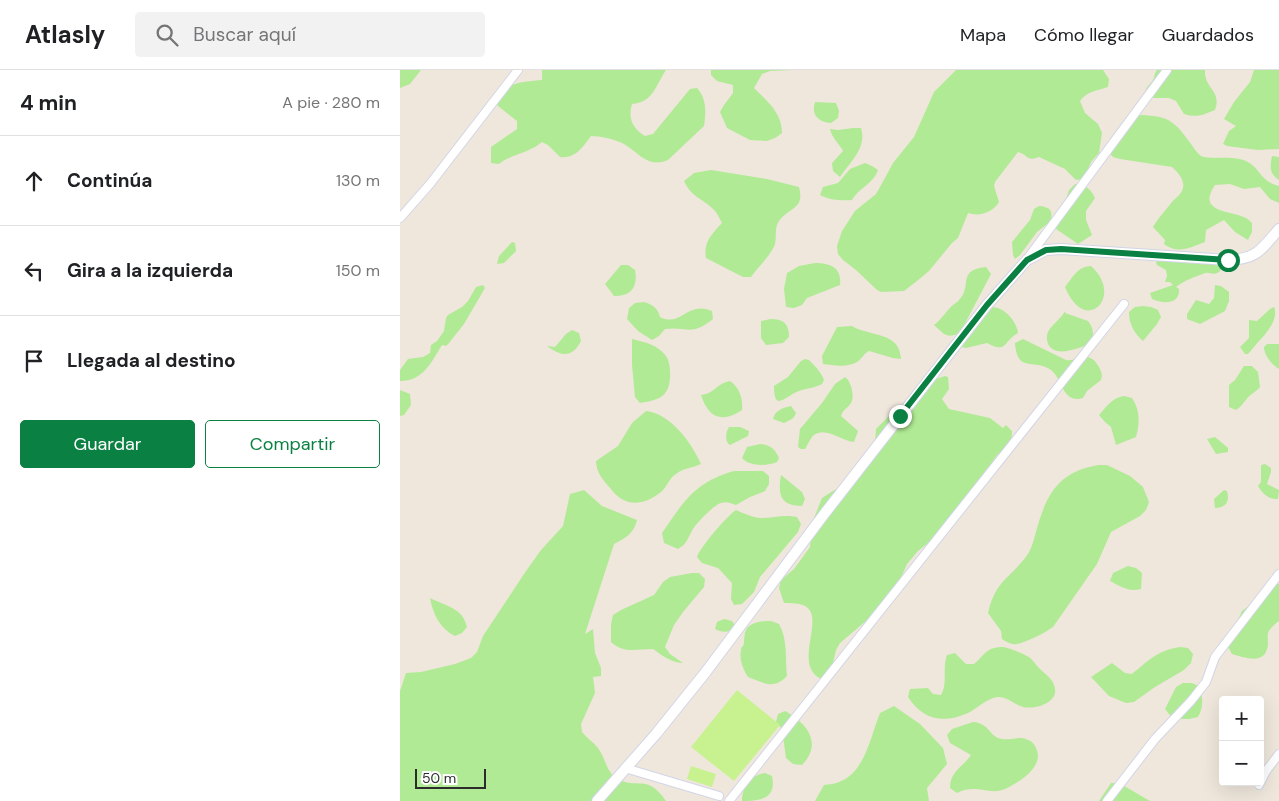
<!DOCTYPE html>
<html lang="es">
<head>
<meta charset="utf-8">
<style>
  :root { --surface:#fff; --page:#f2f2f2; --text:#202124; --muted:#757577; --line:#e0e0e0; --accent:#0b8043 }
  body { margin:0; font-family:"DM Sans",sans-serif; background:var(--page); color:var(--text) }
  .controls { position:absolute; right:15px; bottom:15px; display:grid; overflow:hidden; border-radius:5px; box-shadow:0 5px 20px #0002 }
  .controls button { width:45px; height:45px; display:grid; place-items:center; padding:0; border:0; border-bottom:1px solid var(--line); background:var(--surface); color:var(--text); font:25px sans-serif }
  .scale { position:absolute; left:15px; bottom:12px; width:71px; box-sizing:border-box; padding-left:5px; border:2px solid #2c2c2c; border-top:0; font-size:14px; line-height:18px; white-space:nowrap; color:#2c2c2c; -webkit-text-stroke:4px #fff; paint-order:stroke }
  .stop { position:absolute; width:15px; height:15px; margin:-11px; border:4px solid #0b8043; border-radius:50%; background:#fff }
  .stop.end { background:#0b8043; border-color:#fff; box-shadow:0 1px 5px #0008 }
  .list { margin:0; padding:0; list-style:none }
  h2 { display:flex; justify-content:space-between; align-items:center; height:65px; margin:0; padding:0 20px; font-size:21px }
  h2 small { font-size:16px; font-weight:400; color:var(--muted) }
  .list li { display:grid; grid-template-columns:32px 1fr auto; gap:15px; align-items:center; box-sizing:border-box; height:90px; padding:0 20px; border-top:1px solid var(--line) }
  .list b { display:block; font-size:19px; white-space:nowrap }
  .list em { font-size:16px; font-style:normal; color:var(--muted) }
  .actions { display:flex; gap:10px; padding:15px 20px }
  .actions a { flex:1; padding:11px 0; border:1px solid var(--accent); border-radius:5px; text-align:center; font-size:18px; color:var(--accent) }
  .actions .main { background:var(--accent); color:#fff }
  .icon { flex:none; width:28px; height:28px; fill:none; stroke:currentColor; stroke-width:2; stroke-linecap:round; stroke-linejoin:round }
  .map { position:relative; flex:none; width:879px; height:731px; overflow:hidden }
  header { display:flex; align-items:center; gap:30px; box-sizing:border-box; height:70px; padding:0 25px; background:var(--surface); border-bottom:1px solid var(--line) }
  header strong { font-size:24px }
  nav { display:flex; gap:28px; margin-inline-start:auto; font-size:18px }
  .search { width:350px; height:45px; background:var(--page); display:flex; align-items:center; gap:12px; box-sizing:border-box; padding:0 18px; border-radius:5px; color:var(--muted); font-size:19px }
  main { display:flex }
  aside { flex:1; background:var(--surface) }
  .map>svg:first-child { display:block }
</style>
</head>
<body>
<header>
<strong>Atlasly</strong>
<div class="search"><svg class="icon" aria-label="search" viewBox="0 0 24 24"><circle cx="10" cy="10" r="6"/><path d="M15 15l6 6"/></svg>Buscar aquí</div>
<nav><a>Mapa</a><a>Cómo llegar</a><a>Guardados</a></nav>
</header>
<main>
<aside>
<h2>4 min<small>A pie · 280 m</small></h2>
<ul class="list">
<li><svg class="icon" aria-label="ahead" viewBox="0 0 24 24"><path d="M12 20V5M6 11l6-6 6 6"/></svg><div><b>Continúa</b></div><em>130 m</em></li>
<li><svg class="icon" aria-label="left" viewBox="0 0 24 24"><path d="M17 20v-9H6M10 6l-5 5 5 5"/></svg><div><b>Gira a la izquierda</b></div><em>150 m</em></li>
<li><svg class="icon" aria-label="arrive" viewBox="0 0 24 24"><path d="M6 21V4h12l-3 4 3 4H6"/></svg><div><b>Llegada al destino</b></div></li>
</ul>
<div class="actions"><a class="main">Guardar</a><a>Compartir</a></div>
</aside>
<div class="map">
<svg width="879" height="731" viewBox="0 0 879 731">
  <rect width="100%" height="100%" fill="#efe7dc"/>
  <path fill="#b0ea94" d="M0,0h21l-11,14 -10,4z
    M142,0h124c-11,16 -12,32 -34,34 -4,14 0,24 13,32l8,-2 37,-45 7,-1c10,11 9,24 7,38l-36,34c-21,9 -30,-9 -46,-17 -9,-4 -21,-7 -31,-7 -8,11 -16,23 -31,21l-12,-12 -6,-3c-13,11 -30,12 -43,22l-8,-1v-16l26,-18v-8l-19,-15 -5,-7c8,-15 32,-18 49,-19z
    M311,0h81l-22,1 -8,3 -8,14c13,13 28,25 28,45l-7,5 -8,3 -17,-1 -23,-12 -7,-16 4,-7 9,-12v-8l-16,-4 -6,-6z
    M556,0h147l6,9 -1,8c-11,4 -21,4 -28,14l5,12 13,11 4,9 -3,20 -8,9 -7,17 -8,1 -11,-11 -26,-12c-13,5 -10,-2 -21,-5l-23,30 -1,4 5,16c-6,10 -19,15 -31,11l-10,25 -6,5 -23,28 -12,10 -13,10 -23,1 -4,-2 -21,-20 -13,-10 -5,-6 -1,-8 5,-15 13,-20 21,-17 4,-7 13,-24 21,-26 20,-45z
    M757,0h48c-1,19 17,20 10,40 -12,5 -19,8 -31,4l-8,-13 -7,-3h-17l-7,-5c2,-8 4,-7 8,-13 2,-4 1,-6 4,-10z
    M854,0h25v79l-21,1 -31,-4 -4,-2 6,-13 7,-5 -12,-7 10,-17 16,-20z
    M415,32l21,1 3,8 -1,7 -7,5c-13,-1 -20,-8 -16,-21z
    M741,45c29,1 34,7 50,29 3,4 6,9 10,12 9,4 32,-1 45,5 15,7 13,20 33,25v17l-9,-4 -10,-12 -16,2 -14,-5 -15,1c-19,28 16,25 31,33 2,1 4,3 6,5v9l-4,8 -13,-8 -11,-12 -18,10 -1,12c-14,5 -27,13 -41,2l1,-4 -12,-13c5,-9 13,-17 19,-25 2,-3 6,-5 8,-8 8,-10 0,-20 -8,-27l-52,-8 -7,-2 -6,-7c9,-19 11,-31 34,-35z
    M453,58h8c6,20 -10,33 -21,49l-7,-6 -1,-8 11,-12c-5,-9 -11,-13 -13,-22l8,1z
    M872,86l7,1v23c-10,-7 -9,-13 -7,-24z
    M465,93l7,3 6,4c-4,13 -19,18 -26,30 -12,1 -22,0 -32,-5l3,-8 15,-4 12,-14z
    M311,100l56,9 32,8c6,23 -10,20 -20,34 -5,7 -2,15 -4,23 -3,10 -17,23 -24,33h-8l-37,-19c-3,-16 6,-24 16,-35 -3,-5 -5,-11 -9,-14 -11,-11 -22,-12 -29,-28l10,-8z
    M675,114c11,1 15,4 20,14l-9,13v9l6,15 -14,9 -22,-15 13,-39z
    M639,136c11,1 14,4 12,15l-14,11 -17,23 -5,4 -2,-4 -1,-13 18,-22 4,-11z
    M112,172l3,1 1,8 -12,12 -7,1 2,-8z
    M760,187l61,6c0,4 1,8 -4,10 -4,2 -8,-1 -12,0 -10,4 -20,7 -29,14l3,2c1,16 -16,15 -27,10l-2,-6 23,-8 -3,-3h-5l2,-6 -1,-6 -9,-5 -1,-3z
    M415,193c16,0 27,5 25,22l-33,13 -5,7 -8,3 -8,-1 -2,-18 3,-16 12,-7z
    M221,195h7l7,5c3,16 -3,27 -21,26l-9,-12z
    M691,196c34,30 -6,71 -26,21 9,-11 12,-20 26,-21z
    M586,197l5,7 -31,59c-14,6 -16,1 -26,-8 8,-6 12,-14 19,-20 2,-2 5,-3 6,-5 14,-14 -3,-30 27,-33z
    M83,215l2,3 -21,36 -15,19 -3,3 -4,-1c-11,18 -19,36 -42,36v-11l8,-11 15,-2 7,-4 1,-8 6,-4 7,-10 2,-13 2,-3 14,-8 6,-6 8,-14z
    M815,215l6,1 8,6v9l-4,10 -25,13 -13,-5v-5l9,-14 13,4 5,-6z
    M244,232c9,3 13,5 16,15 21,11 27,-17 52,-6l1,8c-22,18 -26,7 -48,10l-6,7 -7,4 -14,-9 -11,-12 2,-11 6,-5z
    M743,236l8,1 7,3 3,7 -4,7 -14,17c-9,-8 -14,-17 -14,-29l6,-5z
    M592,237c12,0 25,14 26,26 -16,9 -10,21 -31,10l-21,5 -4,-1v-5z
    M874,237c5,11 -7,26 -15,34 -4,4 -7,9 -11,13h-3l-5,-7 9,-9v-18l8,1 13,-12z
    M665,241v2l23,8c6,8 6,13 3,23 -12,3 -35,15 -43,0 -1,-4 -2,-7 0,-12 3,-7 13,-13 17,-21z
    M371,249c13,0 18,5 18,18l-6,6 -17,2 -5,-7v-17z
    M452,256c18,11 48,5 49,33l-8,-1 -24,-7c-5,2 -7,8 -12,11 -10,6 -24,3 -34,2l-1,-8 15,-29z
    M172,260l7,3 2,8c-9,17 -19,16 -34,5l8,1 11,-13z
    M232,269c13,3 26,6 34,17 3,4 4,11 4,15 1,23 -7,29 -30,32l-5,-6 -3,-32z
    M623,269l43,21c11,2 21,-10 31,4 4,6 6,10 4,16l-14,11 -4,7c-21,6 -20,-19 -32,-28 -16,-12 -34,4 -36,-27z
    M867,274h12v25c-7,-4 -15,-14 -15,-22z
    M405,289l4,1c6,6 12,12 15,20l-2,4c-7,4 -15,4 -23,7 -14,5 -25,22 -25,-5l14,-9 13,-16z
    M844,296h8l6,6 2,15c-4,5 -11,8 -14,13 -4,4 -5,7 -10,10l-7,-3v-22l6,-5z
    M545,306l3,1 1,12 -7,10 7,10 41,9 13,10 3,-3 6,6c0,14 -5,16 -15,24l-49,72 -30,24 -11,13 -11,25 -23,26 -33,28 -4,7 -4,17 -8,13c-37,-13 9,-70 -25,-76 -4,-1 -10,-1 -15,-1l-5,-15 2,-8 13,-11 16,-22 2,-24 10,-25 36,-23 13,-12 3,-8 2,-26 12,-12 22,-15 20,-21z
    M445,307c6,4 10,19 6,26 -3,5 -8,6 -10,13l17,15 -4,11c-12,-1 -28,-16 -40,-7 -4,3 -6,10 -9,14h-4l-3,-2 2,-18 22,-26 13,-19z
    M330,311c10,7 13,18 12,29 -21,14 -34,7 -41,-15 15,-2 14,-11 29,-14z
    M0,320l10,4 1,11 -7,10 -4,1z
    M724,326l8,2c8,12 8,25 4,39l-20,8 -5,-18 -6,-5 -6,-7c8,-9 13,-17 25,-19z
    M391,336l5,7c-2,6 -6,7 -12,10l-11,-4c2,-9 10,-11 18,-13z
    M246,341c25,3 45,31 55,53 -8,4 -18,4 -25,10 -7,4 -9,13 -15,18 -18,14 -36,16 -51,-4 -7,-8 -14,-16 -14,-27l22,-15 14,-23z
    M329,357h11l9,4 -1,5 -18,9c-6,-4 -4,-13 -1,-18z
    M815,367l13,11v4l-12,2 -9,-15z
    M360,374c11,1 15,5 19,14l-2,4c-10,4 -27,5 -35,-4l5,-11z
    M865,394l6,4v4l-4,12 12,6 -1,9c-9,1 -16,-6 -20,-13l3,-4v-17z
    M699,395h8l23,11 13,11 6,15 -3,8 -6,6 -29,16 -14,32 -44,63c-8,6 -26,15 -36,17 -6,1 -10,-2 -15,-5l-1,-8 -13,-18c8,-34 22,-34 40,-59 5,-8 7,-20 10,-29 10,-35 24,-54 61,-60z
    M334,401h29l6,5v8l-4,7 -15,6 -14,8c-5,-2 -10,-4 -15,-2 -6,1 -27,22 -29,28 -5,8 -5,13 -14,18l-14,-6 -2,-10c22,-32 33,-51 72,-62z
    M381,405l21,17 3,7 -3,7c-23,0 -24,-13 -21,-31z
    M184,420l18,16 35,14c-3,13 -11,18 -23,24l-29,90 8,-5 2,24 6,15v8l-8,1 2,16 -14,31 1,8c5,6 11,10 16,16 7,9 8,23 18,30 22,13 30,-6 50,23h-266v-110l6,-18 15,-1 34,-8 16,-6 6,-6 6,-16 43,-65 15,-21 22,-24 7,-32z
    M824,420l3,1c3,10 -1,17 -12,17l-1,-9z
    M336,440c7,3 15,7 24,8 13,0 23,-4 37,-1l4,7 -3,8 -38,45 -6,15 -12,12 -8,1 -3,-6 1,-16 -14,-15 -16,-5 -5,-6c4,-11 29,-40 39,-47z
    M728,496l8,2 6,5 -1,16c-13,3 -19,-2 -31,-8l3,-8z
    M292,503h7l6,6 -1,8 -21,25 -9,13 -9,22 5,7 13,9c-13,-1 -20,-7 -30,-14 -16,0 -29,5 -42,-7v-18l2,-9 8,-5 33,-15 9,-13 7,-5z
    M873,514h6v37c-4,3 -9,7 -11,12 -1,5 1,11 -1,16 -4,16 -24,8 -35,5l-4,-7 1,-8 13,-28 13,-10z
    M30,528c16,8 33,10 37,29l-5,6 -7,3c-15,-7 -22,-22 -25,-38z
    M324,549l8,2 4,6c-8,6 -13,6 -21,2l2,-7z
    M371,551l8,3c9,16 6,34 8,52 -13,14 -23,7 -39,1 -5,-8 -9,-18 -7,-27 1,-7 2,0 3,-8 1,-9 0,-15 11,-19 4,-2 11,-2 16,-2z
    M601,577c7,0 21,6 28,10 4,3 7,8 10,11 6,6 13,10 15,17 7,17 -18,25 -31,22 -8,-2 -15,-10 -25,-10 -11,1 -20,11 -30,16 -25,11 -45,7 -60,-16l2,-8 18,-1 5,6 8,1c7,-12 1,-27 6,-40l8,-2 11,11h8c11,-9 11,-16 27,-17z
    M780,577l8,1 5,6 -2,9 -7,7 -29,17 -21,15 -8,1 -17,-7 -18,-19 21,-14 13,10 7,1c16,-13 26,-24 48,-27z
    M783,613h9l7,3c4,10 5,21 -1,31l-9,2h-16l-8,-10 11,-22z
    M494,636l26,18 23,24 4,16 -20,24 2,13h-114l9,-16c5,-1 11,-1 15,-3 26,-9 32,-47 41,-69z
    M385,641c22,12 38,32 17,54l-9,-1 -7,-6 -4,-29 -6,-7 2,-8z
    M573,652c15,1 15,11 25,16 10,4 21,-3 30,2 4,1 7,5 8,8 9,18 -16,34 -31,41 -17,7 -28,-6 -48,4l-7,-5c0,-17 12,-20 21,-33l-21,-12 -3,-8 5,-6z
    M365,703l7,3c5,23 -12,25 -30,25 0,-15 9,-26 23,-28z
    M711,713h8l31,18h-51z"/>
  <path fill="#c7f28f" d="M337,620l43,35 -46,56 -43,-34z
    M291,696l25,8 -4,13 -25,-8z"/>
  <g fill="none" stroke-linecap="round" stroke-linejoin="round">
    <defs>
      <path id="minor" d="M0,148l30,-34 88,-114
        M628,188l139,-188
        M225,698l94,28
        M859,715l7,-14 13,-17
        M329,731l395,-497
        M707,731l48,-62 36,-38 15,-19 9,-25 64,-83"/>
      <path id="tertiary" d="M197,731l59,-67 49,-61 120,-160 162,-208 40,-45 19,-10 15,-1 167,11c29,-1 33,-10 51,-31"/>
    </defs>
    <use href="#minor" stroke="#d2d5e6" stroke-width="10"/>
    <use href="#tertiary" stroke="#d2d5e6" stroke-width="12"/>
    <use href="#minor" stroke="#fff" stroke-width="8"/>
    <use href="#tertiary" stroke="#fff" stroke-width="10"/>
  </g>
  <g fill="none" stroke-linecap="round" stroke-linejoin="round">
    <path stroke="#0b8043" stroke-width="6" d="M500,346l87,-111 40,-45 19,-10 15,-1 167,11"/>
  </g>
</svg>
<div class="controls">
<button>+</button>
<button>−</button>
</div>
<div class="scale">50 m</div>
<div class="stop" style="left:828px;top:190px"></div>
<div class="stop end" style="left:500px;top:346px"></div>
</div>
</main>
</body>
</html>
